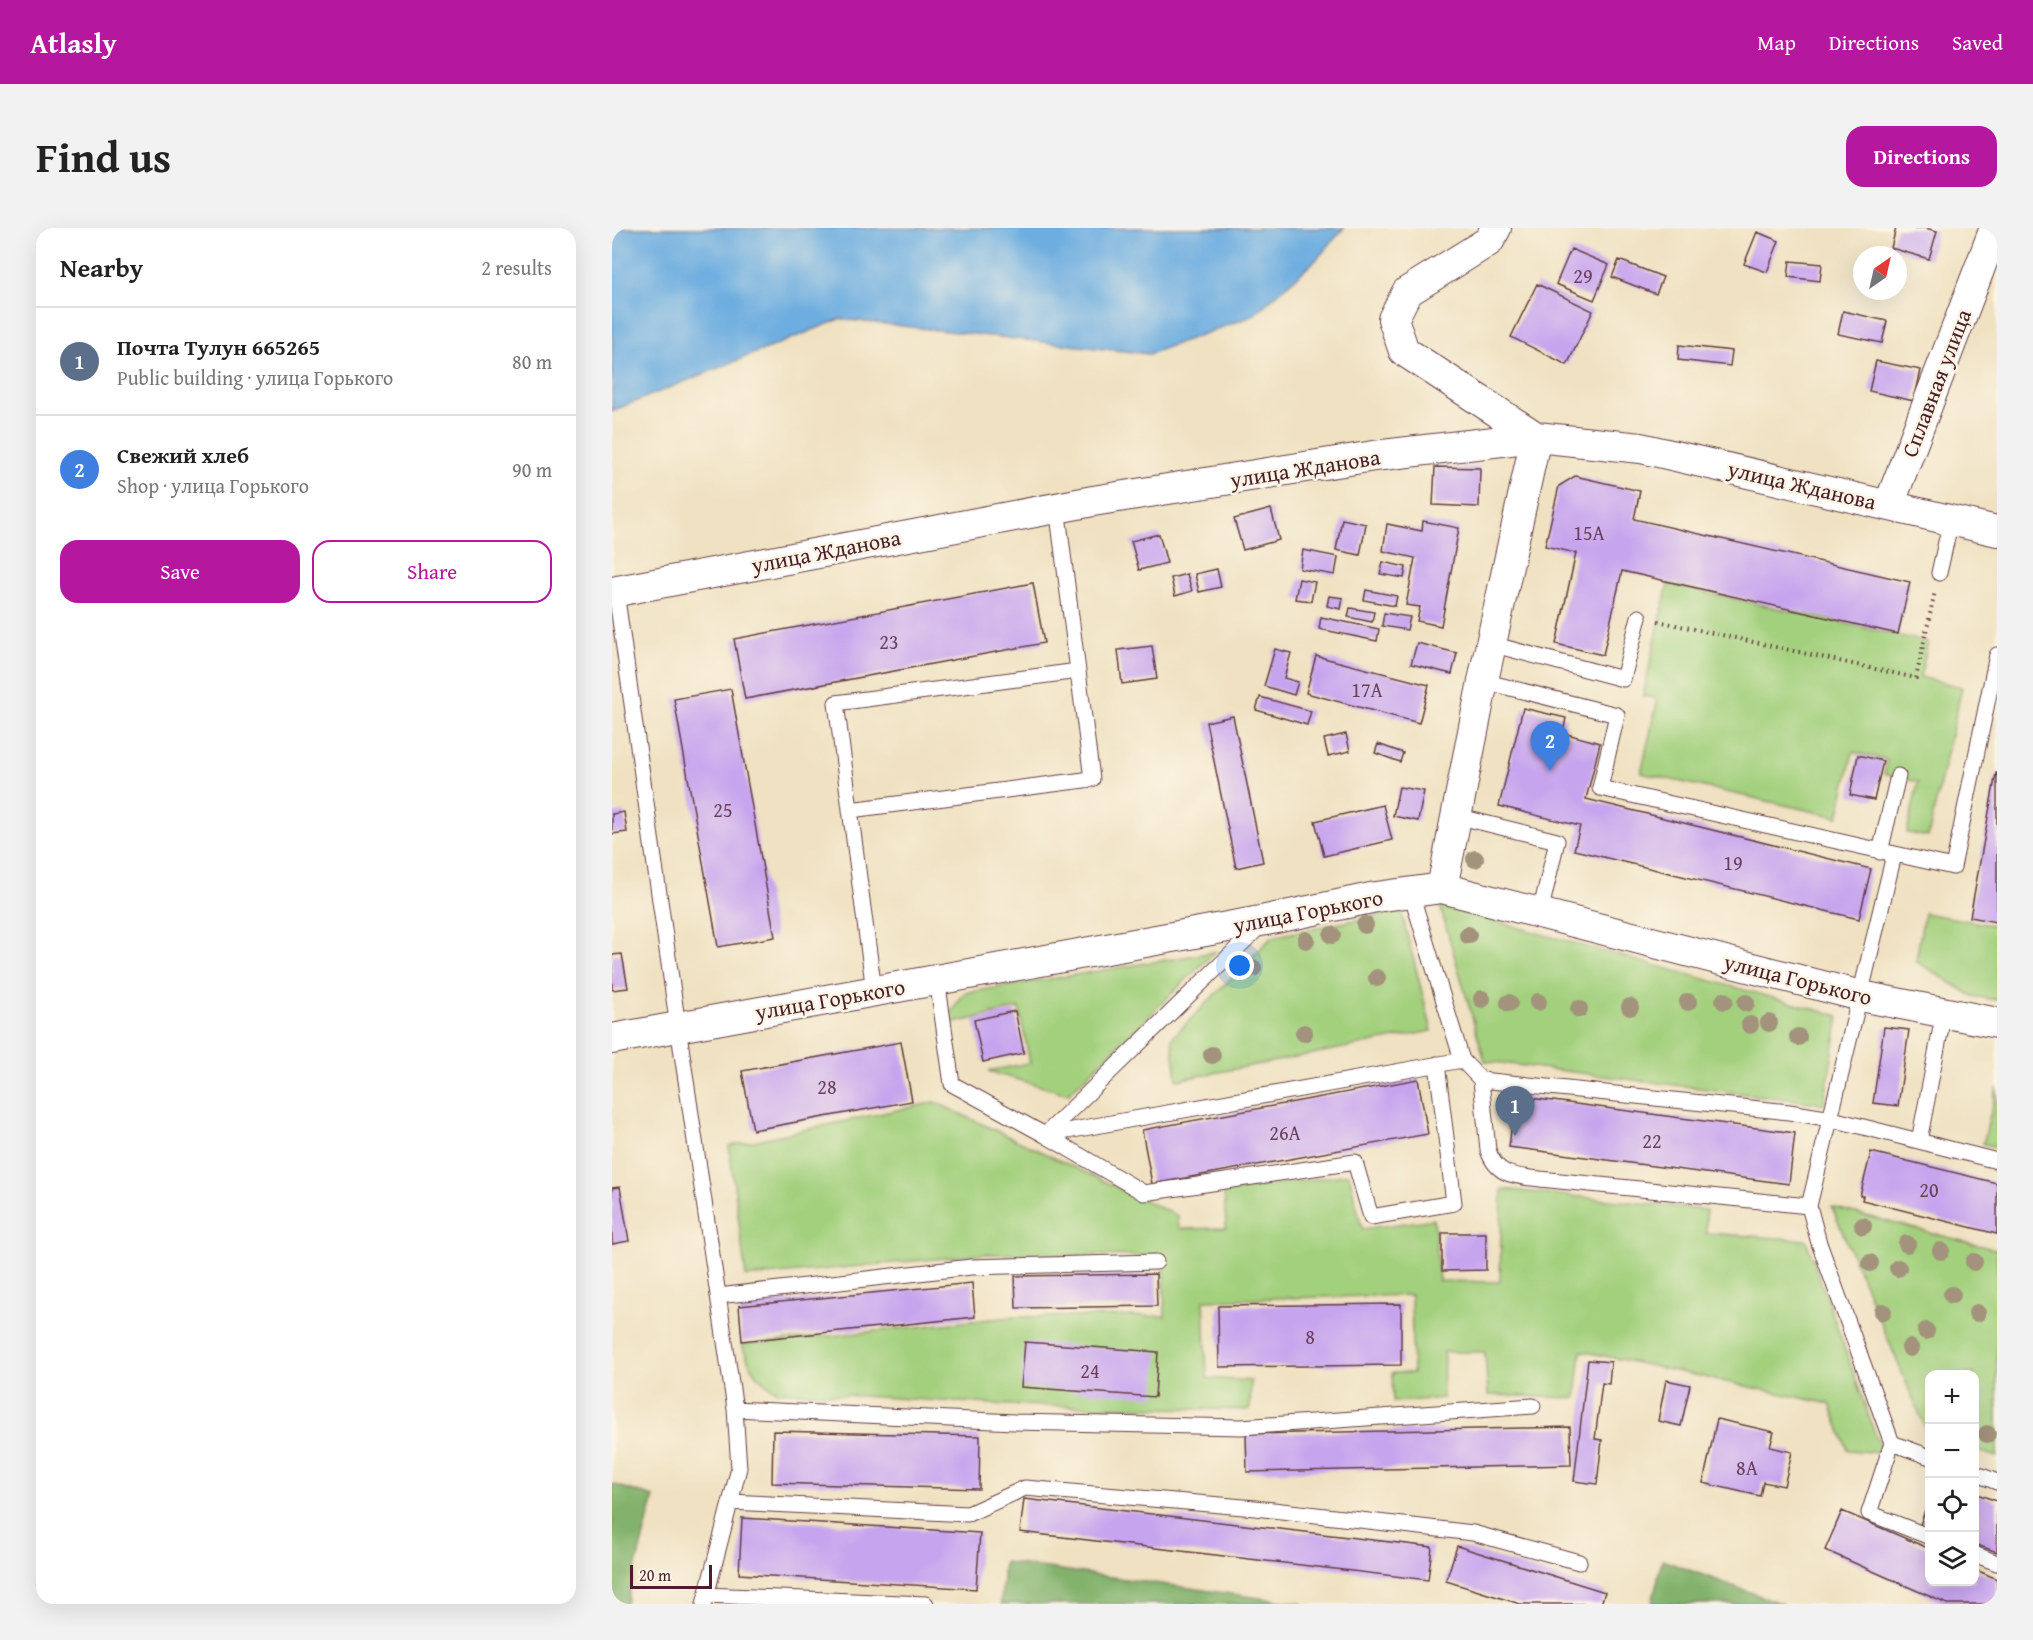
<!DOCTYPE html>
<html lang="en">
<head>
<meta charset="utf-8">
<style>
  :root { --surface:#fff; --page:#f2f2f2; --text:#222; --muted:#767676; --line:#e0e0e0; --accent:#b5179e }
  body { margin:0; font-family:"Gentium Book Plus",serif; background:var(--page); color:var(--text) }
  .controls { position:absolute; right:18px; bottom:18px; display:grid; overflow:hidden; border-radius:12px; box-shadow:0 6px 24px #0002 }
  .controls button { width:54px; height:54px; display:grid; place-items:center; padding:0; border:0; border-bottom:2px solid var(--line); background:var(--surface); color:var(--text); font:30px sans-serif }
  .compass { position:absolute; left:1241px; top:18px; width:54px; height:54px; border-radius:50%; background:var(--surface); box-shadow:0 6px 24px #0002; rotate:34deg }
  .scale { position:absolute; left:18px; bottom:15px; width:82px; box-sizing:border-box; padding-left:6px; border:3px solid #4a1f2b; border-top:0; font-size:16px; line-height:21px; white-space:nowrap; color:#4a1f2b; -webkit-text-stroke:4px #fcf5e5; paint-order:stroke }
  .you { position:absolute; left:628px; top:738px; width:21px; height:21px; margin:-15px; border:4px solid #fff; border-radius:50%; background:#1a73e8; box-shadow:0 0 0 9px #1a73e833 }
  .badge { display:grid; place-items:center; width:39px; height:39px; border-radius:50%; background:var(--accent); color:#fff; font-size:20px; font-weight:700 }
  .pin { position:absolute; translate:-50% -50px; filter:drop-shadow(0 2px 3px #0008) }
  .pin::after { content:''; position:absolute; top:32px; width:21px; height:18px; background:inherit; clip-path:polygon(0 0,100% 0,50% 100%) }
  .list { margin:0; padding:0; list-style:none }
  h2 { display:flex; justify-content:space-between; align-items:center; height:78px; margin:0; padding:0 24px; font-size:26px }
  h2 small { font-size:20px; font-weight:400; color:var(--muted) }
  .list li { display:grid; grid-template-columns:39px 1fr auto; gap:18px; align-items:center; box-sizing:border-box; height:108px; padding:0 24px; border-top:2px solid var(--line) }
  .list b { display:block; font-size:22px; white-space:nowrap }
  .list p { margin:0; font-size:20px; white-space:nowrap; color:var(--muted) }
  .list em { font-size:20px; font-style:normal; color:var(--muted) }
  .actions { display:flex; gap:12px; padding:18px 24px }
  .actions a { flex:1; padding:14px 0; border:2px solid var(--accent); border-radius:18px; text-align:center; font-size:21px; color:var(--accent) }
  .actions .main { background:var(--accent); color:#fff }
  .icon { flex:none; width:33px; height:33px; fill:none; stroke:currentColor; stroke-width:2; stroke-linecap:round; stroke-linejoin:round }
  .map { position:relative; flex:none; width:1385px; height:1376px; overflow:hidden; border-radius:18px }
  header { display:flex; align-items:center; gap:36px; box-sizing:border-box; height:84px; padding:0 30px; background:var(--accent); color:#fff }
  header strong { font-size:28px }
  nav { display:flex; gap:33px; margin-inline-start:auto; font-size:21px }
  .intro { display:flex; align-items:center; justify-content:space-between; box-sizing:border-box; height:144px; padding:0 36px }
  h1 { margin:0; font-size:42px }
  .button { padding:15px 27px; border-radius:18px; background:var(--accent); color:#fff; font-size:21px; font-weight:700 }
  main { display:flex; gap:36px; padding:0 36px }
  aside { flex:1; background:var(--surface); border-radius:18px; box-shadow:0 6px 24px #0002 }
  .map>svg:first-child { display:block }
</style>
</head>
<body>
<header>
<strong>Atlasly</strong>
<nav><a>Map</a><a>Directions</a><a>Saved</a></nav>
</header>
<div class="intro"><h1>Find us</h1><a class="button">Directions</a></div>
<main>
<aside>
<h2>Nearby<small>2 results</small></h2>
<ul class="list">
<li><span class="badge" style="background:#5c6f8a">1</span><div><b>Почта Тулун 665265</b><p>Public building · улица Горького</p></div><em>80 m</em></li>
<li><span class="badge" style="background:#3f7fe0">2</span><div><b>Свежий хлеб</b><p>Shop · улица Горького</p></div><em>90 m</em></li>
</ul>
<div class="actions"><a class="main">Save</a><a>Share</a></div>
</aside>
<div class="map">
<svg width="1385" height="1376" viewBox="0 0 1385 1376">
  <rect width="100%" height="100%" fill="#fcf5e5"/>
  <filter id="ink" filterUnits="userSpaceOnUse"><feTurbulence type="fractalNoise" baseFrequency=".0167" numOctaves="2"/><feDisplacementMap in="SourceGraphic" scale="12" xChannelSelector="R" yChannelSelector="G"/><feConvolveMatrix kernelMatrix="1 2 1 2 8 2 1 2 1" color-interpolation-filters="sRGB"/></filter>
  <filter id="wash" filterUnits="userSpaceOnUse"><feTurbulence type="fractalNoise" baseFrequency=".008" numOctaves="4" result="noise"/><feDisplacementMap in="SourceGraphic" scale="24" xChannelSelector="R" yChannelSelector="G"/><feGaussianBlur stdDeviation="1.35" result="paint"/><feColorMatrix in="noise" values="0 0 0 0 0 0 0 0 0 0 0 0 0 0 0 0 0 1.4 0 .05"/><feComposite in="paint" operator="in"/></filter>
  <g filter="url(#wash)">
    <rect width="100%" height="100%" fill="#efe1c1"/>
    <path fill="#a3d07d" stroke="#767854" stroke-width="1.5" d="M1056,356l260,58 -8,35 42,10 -34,150 -21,-4 11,-51 -34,-8 3,-14 -34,-8 -15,65 -197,-44 17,-74 -15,-3z
      M828,678l399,110 -15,88 -339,-43z
      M789,683l31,120 -255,49 -5,-42 100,-101z
      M1312,685l73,13v74l-25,-4 -56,-35z
      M603,724l-147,142 -80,-23 42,-8 -11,-55 -69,16v-10l14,-21z
      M1385,859v60l-14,-3z
      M323,874l243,114 1,13 47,-1 -2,-36 125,-18 13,55 72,-10 5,62 61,1 2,-93 204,21v23l100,7 76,213 -34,-3 -18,-46 -249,-53 -5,47 -88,-3 -3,-43h-41l-1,46 -50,4 -1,-29h21l-2,-78 -207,5 3,78 44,3 -1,29 -240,-5 -233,-14c-24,-14 -25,-21 -35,-46l269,-28 154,-1 -2,-60 -176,-2 -241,23 -17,-131z
      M1220,979l165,43v207l-22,-7 -1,-76h-44l-1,60h-1z"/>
    <path fill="#82b26c" stroke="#66684c" stroke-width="1.5" d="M0,1256l42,13 -28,107h-14z
      M1050,1332l120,44h-130z
      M392,1334l299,42h-302z"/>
    <path fill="#6dade0" stroke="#5c6686" stroke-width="1.5" d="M0,0h732l-28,32 -64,56 -103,38 -309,-35 -228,92z"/>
    <g id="blocks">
      <path fill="#c7a5ee" d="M1284,0h29l12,3 -8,28 -38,-11z
        M1145,4l22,9 -12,31 -23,-8z
        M959,21l38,16 -15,35 -38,-16z
        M1007,32l44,17 -7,17 -44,-17z
        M1178,33l32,3 -2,17 -32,-4z
        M925,56l56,27 -26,54 -56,-28z
        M1231,83l44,10 -5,22 -44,-9z
        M1067,117l53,6 -2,15 -52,-6z
        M1264,133l45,9 -7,31 -45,-10z
        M823,239l45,1 -1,39 -46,-2z
        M963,248l65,15 -6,28 276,63 -12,52 -276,-63 -19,84 -47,-11 20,-91 -31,-7 14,-60z
        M659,281l8,31 -36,10 -9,-31z
        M730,291l24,5 -6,31 -24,-5z
        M811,293l36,7 -18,98 -24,-5 3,-14 -14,-2 9,-47 -32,-7 4,-27 35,7z
        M547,306l8,29 -28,7 -8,-29z
        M691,322l35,7 -3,18 -35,-6z
        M771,334l23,5 -2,11 -24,-4z
        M605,341l4,18 -22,5 -4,-18z
        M575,346l5,17 -17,5 -4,-18z
        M687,351l16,3 -4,19 -16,-2z
        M421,355l11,60 -299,56 -11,-60z
        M754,362l31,6 -2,10 -31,-6z
        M717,368l14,2 -2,11 -14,-3z
        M738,380l24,4 -2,10 -24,-5z
        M772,385l26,4 -3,13 -25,-4z
        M709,389l58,12 -2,12 -58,-12z
        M805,415l40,10 -5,21 -41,-10z
        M540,418l5,33 -35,5 -4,-34z
        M663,421l16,4 -7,25 14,4 -4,13 -30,-9z
        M704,428l113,29 -10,38 -113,-30z
        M119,461l44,248 -57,10 -44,-248z
        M648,469l51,14 -4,14 -51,-15z
        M911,480l43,10 -3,15 37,10 -14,56 285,70 -12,50 -285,-69 6,-24 -81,-20z
        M621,488l30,146 -27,6 -30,-146z
        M734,506l4,17 -22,5 -4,-17z
        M766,516l25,9 -3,9 -25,-9z
        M1246,527l25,6 -9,39 -24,-5z
        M1384,545h1v149l-27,-5z
        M787,559l25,4 -6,30 -25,-5z
        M771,577l9,35 -68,16 -9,-35z
        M12,584l3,20 -15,2v-20z
        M10,726l6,34 -16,2v-35z
        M403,783l9,42 -41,9 -9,-42z
        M1272,799l25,3 -11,76 -25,-3z
        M289,814l11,59 -159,29 -11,-59z
        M806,851l10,55 -276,50 -10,-54z
        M903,868l280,37 -6,51 -280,-37z
        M1259,924l126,31v51l-135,-34 1,-4h-3z
        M8,959l9,54 -17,3v-56z
        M830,1005h44v37l-44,1z
        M544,1046l1,32 -141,2 -1,-32z
        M360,1055l3,34 -233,24 -3,-35z
        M789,1076v61l-182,2 -1,-61z
        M413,1114l133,10 -3,45 -134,-10z
        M976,1132l23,2 -2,22 -7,-1 -7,56 7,1 -5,44 -23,-3z
        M1054,1152l24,5 -9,41 -23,-5z
        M1105,1191l57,13 -4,15 22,5 -8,34 -21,-4 -3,14 -57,-13z
        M958,1199l1,38 -324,7 -1,-38z
        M161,1203l207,5 -1,53 -207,-6z
        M1362,1265l23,8v51l-23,-8z
        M412,1271l408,48 -4,33 -408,-48z
        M1317,1271l1,1v28l-10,-3z
        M1230,1283l88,38v33h44v-13l23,10v25h-50l-122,-54z
        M130,1290l238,15 -4,56 -237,-15z
        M845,1318l148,46 -4,12h-81l-74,-23z"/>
    </g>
  </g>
  <g filter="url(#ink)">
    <use href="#blocks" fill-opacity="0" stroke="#633c42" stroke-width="1.5"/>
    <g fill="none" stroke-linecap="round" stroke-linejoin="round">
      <defs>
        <path id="lane" d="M1327,345l12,-53
          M4,364l62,435 57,382 4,59 -35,136
          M879,416l132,35 16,-62
          M871,453l134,34 -17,73 353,79 44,-212
          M238,582l242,-31 -14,-108
          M844,588l101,25 -17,72
          M1268,624l18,-76
          M1282,627l-85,351 10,37 73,200 -23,70 61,24
          M799,665l51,167 19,20 308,32 43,7 165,42
          M325,751l15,105 93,51 215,-209
          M262,763l-38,-288 242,-32 -21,-164
          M869,852l7,70c9,27 28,26 52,29l269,27
          M433,907l99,58 211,-31 16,55 83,-14 -17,-139
          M433,907l417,-75
          M1307,913l25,-129
          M106,1068l253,-29 185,-5
          M123,1181l280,13 226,5 292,-21
          M1280,1215l38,14
          M1362,1245l23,9
          M119,1274l237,12 57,-26 230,20 218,25 106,29
          M1362,1326l23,9
          M94,1367l220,9"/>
        <path id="street" d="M1277,277l106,-277
          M0,364l481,-91 281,-45 162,-19 105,11 356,83
          M830,660l41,-207 53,-244 -132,-86 -11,-32 14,-27 82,-51 7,-13
          M0,811l654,-119 110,-23 66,-9 419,108 136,27"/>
      </defs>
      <use href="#lane" stroke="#633c42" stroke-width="17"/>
      <use href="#street" stroke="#633c42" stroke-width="32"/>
      <path stroke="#633c42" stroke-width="4" stroke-dasharray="1.5 4.5" stroke-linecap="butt" d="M1046,393l258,57 19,-87"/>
      <use href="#lane" stroke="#fff" stroke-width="15"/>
      <use href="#street" stroke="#fff" stroke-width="30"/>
    </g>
    <g fill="#a3937c">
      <circle cx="863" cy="631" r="9"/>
      <circle cx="753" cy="697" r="9"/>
      <circle cx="720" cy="707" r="9"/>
      <circle cx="856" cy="707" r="9"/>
      <circle cx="694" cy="712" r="9"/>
      <circle cx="641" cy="740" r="9"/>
      <circle cx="765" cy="750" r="9"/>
      <circle cx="870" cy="771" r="9"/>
      <circle cx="1112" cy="773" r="9"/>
      <circle cx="926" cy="774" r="9"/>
      <circle cx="1076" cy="774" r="9"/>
      <circle cx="897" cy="775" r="9"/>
      <circle cx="1134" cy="775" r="9"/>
      <circle cx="1018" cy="779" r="9"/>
      <circle cx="967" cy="781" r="9"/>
      <circle cx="1157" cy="795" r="9"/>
      <circle cx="1138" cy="797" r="9"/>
      <circle cx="692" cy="805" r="9"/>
      <circle cx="1186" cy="809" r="9"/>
      <circle cx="600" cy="827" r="9"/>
      <circle cx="1251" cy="998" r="9"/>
      <circle cx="1295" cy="1016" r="9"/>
      <circle cx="1329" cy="1023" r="9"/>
      <circle cx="1362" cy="1034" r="9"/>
      <circle cx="1258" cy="1035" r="9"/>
      <circle cx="1286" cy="1040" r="9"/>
      <circle cx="1340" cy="1067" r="9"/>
      <circle cx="1271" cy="1084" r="9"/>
      <circle cx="1365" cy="1085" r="9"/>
      <circle cx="1314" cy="1103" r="9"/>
      <circle cx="1298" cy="1120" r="9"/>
      <circle cx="1375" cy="1206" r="9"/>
    </g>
  </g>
  <g text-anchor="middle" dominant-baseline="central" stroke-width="5" stroke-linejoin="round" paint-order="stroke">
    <g font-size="20" fill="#69405c">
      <text x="971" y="47">29</text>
      <text x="977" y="304">15А</text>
      <text x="277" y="413">23</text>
      <text x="755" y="461">17А</text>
      <text x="111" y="581">25</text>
      <text x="1121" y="634">19</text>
      <text x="215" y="858">28</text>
      <text x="673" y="904">26А</text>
      <text x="1040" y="912">22</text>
      <text x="1317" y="961">20</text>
      <text x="698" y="1108">8</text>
      <text x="478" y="1142">24</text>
      <text x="1135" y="1239">8А</text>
    </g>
    <g font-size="22" fill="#4a1f2b" stroke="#fcf5e5">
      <text transform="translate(1324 155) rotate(-69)">Сплавная улица</text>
      <text transform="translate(693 240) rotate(-9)">улица Жданова</text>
      <text transform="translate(1190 257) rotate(13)">улица Жданова</text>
      <text transform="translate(214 323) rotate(-11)">улица Жданова</text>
      <text transform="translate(696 683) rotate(-11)">улица Горького</text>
      <text transform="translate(1186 751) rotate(14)">улица Горького</text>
      <text transform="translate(218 771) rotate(-10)">улица Горького</text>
    </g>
  </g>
</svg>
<div class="controls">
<button>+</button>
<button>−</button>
<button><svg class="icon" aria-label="locate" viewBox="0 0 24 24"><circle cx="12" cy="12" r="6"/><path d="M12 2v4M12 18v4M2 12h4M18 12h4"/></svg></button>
<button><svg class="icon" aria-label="layers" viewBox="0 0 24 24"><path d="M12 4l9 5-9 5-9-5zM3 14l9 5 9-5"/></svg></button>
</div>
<svg class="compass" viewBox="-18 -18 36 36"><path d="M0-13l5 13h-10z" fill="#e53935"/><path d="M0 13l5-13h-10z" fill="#767676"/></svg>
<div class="scale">20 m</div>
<div class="you"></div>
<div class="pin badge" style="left:903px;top:908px;background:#5c6f8a">1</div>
<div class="pin badge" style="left:938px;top:543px;background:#3f7fe0">2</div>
</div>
</main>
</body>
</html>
